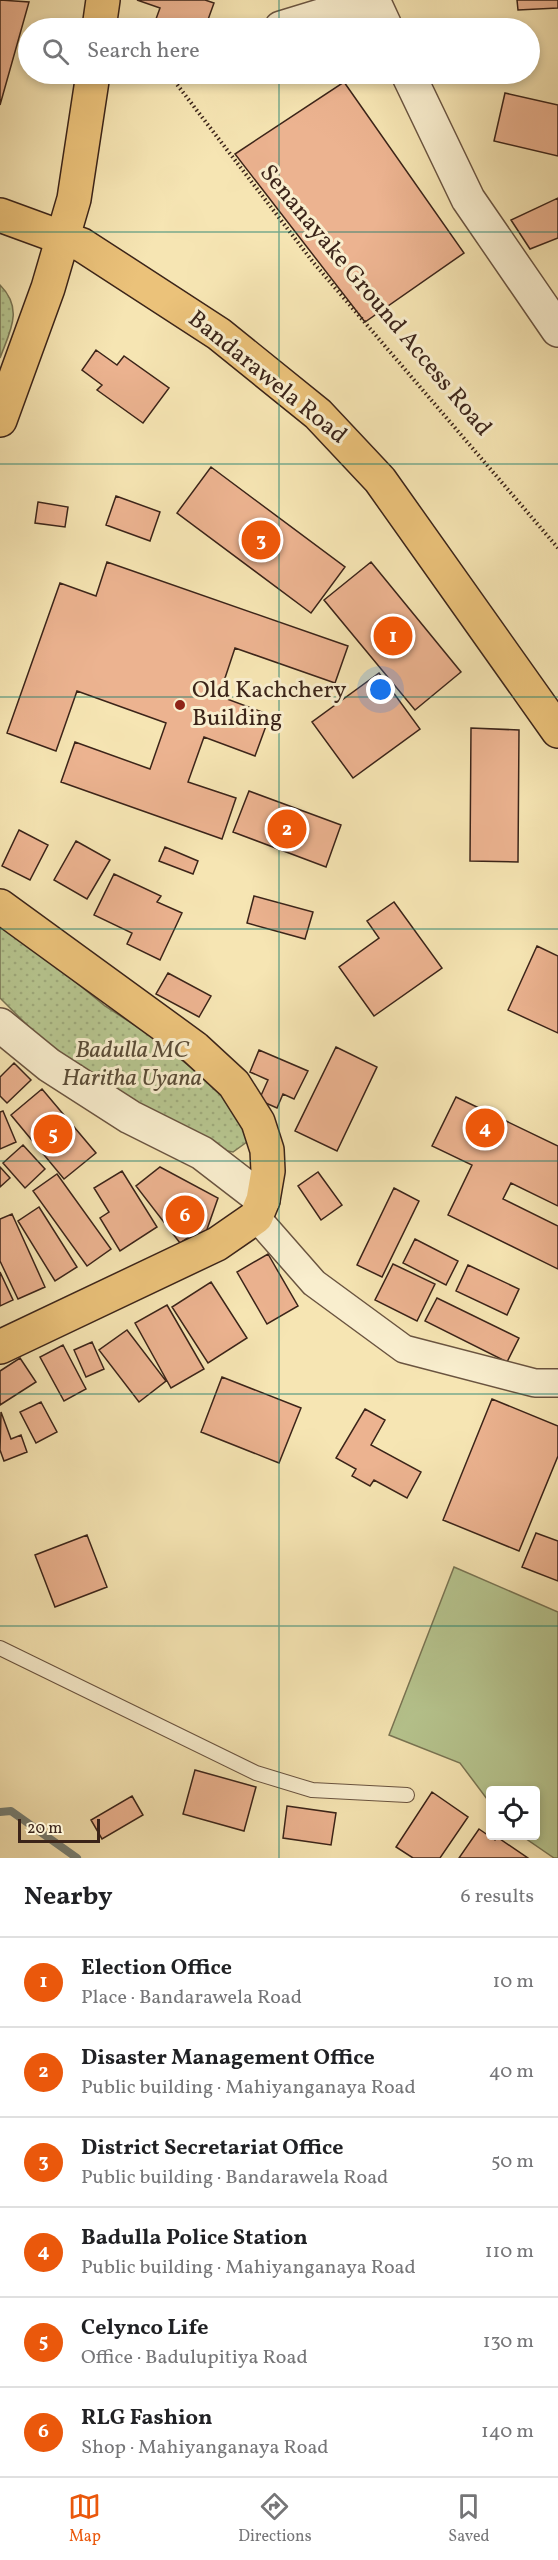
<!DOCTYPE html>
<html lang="en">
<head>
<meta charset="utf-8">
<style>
  :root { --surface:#fff; --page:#f6f6f6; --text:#202124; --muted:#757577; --line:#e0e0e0; --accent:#ea580c }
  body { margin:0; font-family:Vollkorn,serif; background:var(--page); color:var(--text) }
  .controls { position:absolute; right:18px; bottom:18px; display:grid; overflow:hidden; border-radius:6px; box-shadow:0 3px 9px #0003 }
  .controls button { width:54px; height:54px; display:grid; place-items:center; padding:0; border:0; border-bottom:2px solid var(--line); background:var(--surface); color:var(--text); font:30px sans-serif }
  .scale { position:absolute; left:18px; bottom:15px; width:82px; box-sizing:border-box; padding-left:6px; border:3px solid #3b2419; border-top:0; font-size:16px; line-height:21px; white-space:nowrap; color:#3b2419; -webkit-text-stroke:4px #f9eece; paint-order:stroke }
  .you { position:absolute; left:381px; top:690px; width:21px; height:21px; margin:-15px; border:4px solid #fff; border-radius:50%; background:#1a73e8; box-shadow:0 0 0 9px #1a73e833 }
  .badge { display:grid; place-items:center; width:39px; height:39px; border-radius:50%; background:var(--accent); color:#fff; font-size:20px; font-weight:700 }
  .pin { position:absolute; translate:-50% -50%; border:3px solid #fff; box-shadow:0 2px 6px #0006 }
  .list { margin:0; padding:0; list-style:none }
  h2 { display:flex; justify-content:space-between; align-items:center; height:78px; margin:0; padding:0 24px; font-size:26px }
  h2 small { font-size:20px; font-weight:400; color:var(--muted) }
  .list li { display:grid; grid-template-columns:39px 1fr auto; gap:18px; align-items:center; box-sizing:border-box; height:90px; padding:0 24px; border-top:2px solid var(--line) }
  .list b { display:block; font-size:22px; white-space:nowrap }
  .list p { margin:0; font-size:20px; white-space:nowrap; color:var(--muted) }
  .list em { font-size:20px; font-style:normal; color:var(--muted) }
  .icon { flex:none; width:33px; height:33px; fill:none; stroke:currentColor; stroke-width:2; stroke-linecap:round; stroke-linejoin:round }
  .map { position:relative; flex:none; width:558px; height:1858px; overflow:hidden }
  .search { position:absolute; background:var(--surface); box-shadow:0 3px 9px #0003; left:18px; right:18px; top:18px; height:66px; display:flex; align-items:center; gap:15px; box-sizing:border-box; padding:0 21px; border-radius:33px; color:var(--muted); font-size:22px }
  .sheet { height:618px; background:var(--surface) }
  nav { display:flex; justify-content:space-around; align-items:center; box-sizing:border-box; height:84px; border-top:2px solid var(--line); background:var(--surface); font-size:16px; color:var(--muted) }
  nav a { display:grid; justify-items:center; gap:3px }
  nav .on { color:var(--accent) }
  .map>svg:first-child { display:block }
</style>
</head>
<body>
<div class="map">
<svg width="558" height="1858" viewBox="0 0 558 1858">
  <defs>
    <pattern id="grass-dots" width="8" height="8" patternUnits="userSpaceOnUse" patternTransform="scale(1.5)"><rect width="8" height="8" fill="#b7c690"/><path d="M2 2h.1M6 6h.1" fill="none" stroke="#9eaa7c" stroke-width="1.8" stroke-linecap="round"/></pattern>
  </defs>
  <rect width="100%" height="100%" fill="#f6e5b3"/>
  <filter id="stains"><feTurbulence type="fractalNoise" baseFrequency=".00333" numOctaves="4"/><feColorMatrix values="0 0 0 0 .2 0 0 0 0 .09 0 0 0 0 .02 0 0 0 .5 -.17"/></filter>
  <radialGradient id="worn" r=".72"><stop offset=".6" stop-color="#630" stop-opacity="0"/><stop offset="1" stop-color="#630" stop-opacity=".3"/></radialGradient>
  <path fill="url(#grass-dots)" stroke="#797554" stroke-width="1.5" d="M0,285c24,24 10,46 0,73z
    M0,926l34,22 71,58 45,29 58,46 29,25 14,33 -18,13 -31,-6 -54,-27 -113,-86 -35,-35z"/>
  <path fill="#b7c690" stroke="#797554" stroke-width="1.5" d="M454,1567l104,45v246h-4l-32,-22h14v-46h-46v13l-30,-40 -71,-28z"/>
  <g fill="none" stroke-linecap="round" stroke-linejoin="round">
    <path stroke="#768076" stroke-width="8" d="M0,1812l11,-1 66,47"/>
  </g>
  <path fill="#ecb390" stroke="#3b2419" stroke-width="1.5" d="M0,0l29,2 -29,103z
    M137,0h68l9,3 -9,25h-21l-28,-9 4,-11z
    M517,0h41v8l-40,2z
    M370,16l3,12h-65z
    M344,82l120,171 -99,69 -130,-168z
    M505,93l53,12v51l-64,-15z
    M558,198v40l-28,11 -19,-29z
    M96,350l21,15 7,-9 45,32 -26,35 -46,-33 5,-5 -20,-15z
    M211,467l134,100 -34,46 -134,-100z
    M116,496l44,16 -10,29 -44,-16z
    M38,502l30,5 -3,20 -30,-4z
    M107,562l241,84 -13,37 -100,-35 -16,48 51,19 -15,41 -51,-19 -16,45 48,16 -14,41 -161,-57 14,-40 75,27 16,-46 -89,-32 -21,60 -49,-18 53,-150 36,13z
    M371,562l90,110 -46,38 -91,-110z
    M379,673l41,56 -67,49 -41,-56z
    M471,728l48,2 -1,132 -48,-1z
    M249,791l92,34 -15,42 -93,-35z
    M19,830l29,15 -18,35 -28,-14z
    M76,841l34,19 -23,39 -33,-19z
    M165,847l33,14 -5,13 -34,-13z
    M114,874l47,22 -4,6 25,11 -22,47 -33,-16 5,-11 -38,-18z
    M254,896l59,16 -8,27 -58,-16z
    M394,902l48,66 -68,48 -35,-49 40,-29 -12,-17z
    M537,946l21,10v77l-50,-23z
    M168,973l43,23 -12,21 -43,-23z
    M336,1047l41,20 -40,84 -42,-20z
    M259,1050l49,21 -14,28 -11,-5 -6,14 -18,-8 9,-20 -18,-8z
    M14,1063l17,17 -24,23 -7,-7v-19z
    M42,1089l54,64 -32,26 -53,-64z
    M456,1097l102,49v60l-47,-23 -8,16 55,27v43l-110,-54 24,-50 -40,-19z
    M3,1111l13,31 -16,7v-37z
    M23,1145l22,24 -20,19 -22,-25z
    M0,1167l10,11 -10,9z
    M160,1167l58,31 -13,37 -9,-3 -16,11 -44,-57z
    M122,1171l35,56 -37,24 -20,-33 9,-6 -15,-24z
    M318,1172l24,33 -21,15 -23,-34z
    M57,1174l54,75 -24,17 -54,-75z
    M394,1188l25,13 -37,76 -25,-12z
    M39,1207l38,60 -22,14 -37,-60z
    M12,1214l33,73 -27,12 -18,-38v-42z
    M415,1239l43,22 -12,24 -43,-22z
    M268,1254l30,52 -31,18 -30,-52z
    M393,1264l42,20 -18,37 -42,-21z
    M468,1265l51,24 -12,26 -51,-24z
    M0,1272l13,28 -13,6z
    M211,1282l36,56 -39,25 -36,-56z
    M437,1298l82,40 -12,24 -82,-41z
    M167,1305l37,64 -33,19 -36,-65z
    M127,1330l39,51 -27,21 -40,-52z
    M92,1342l12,27 -18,8 -12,-27z
    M63,1345l23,44 -22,12 -24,-44z
    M20,1358l16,24 -36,23v-34z
    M222,1377l79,31 -22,55 -78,-31z
    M492,1399l66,27v30l-39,95 -76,-31z
    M41,1402l16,30 -21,11 -16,-31z
    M365,1409l20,11 -14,25 50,27 -14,26 -33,-18 -4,6 -18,-10 4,-7 -20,-11z
    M1,1412l10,27 10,-4 6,17 -23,9 -4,-11z
    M536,1533l22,8v40l-36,-14z
    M87,1535l20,52 -52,20 -20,-52z
    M195,1770l61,17 -12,44 -61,-17z
    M432,1792l36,25 -28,41h-27l-17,-11z
    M132,1796l11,19 -41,24 -11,-19z
    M287,1806l49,7 -5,32 -48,-7z
    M479,1829l16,11 2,-3 31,21h-69z"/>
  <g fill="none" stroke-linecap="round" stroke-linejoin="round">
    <defs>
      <path id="service" d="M0,1648l256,125 56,17 95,5"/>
      <path id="minor" d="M256,1217l58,66 90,66 131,34h23"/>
      <path id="tertiary" d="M373,0l13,28
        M281,28l92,-28
        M408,74l60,125 90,131
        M0,1025l49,40 81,52 72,36 61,47"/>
      <path id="primary" d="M99,28l4,-28
        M0,420l48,-132 26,-89 19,-125
        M0,906l195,142 39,36 24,38 9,28 1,21 -5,29 -7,17 -39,27 -217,103"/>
      <path id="trunk" d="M0,215l82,30 137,89 99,80 62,66 178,251"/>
    </defs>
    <use href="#service" stroke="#6a5440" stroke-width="16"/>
    <use href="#minor" stroke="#6a5440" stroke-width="30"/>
    <use href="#tertiary" stroke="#6a5440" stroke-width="36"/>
    <use href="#primary" stroke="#3b2419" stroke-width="36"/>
    <use href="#trunk" stroke="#3b2419" stroke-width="36"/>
    <path stroke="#3b2419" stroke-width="4" stroke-dasharray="1.5 3" stroke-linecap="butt" d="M169,74l144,188 245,286"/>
    <use href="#service" stroke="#f9eece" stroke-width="14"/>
    <use href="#minor" stroke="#f9eece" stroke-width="27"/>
    <use href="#tertiary" stroke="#f9eece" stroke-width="33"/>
    <use href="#primary" stroke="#ebc27a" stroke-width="33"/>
    <use href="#trunk" stroke="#ebc27a" stroke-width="33"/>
  </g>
  <path fill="none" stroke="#0f766e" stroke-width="1.5" stroke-opacity="0.55" d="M279,0v28M279,74v1784M0,232h558M0,464h558M0,697h558M0,929h558M0,1161h558M0,1394h558M0,1626h558"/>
  <circle fill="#8f2418" stroke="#f9eece" stroke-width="2" cx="180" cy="705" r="6"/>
  <g text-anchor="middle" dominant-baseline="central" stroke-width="6" stroke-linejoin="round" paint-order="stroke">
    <g font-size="24" fill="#3b2419" stroke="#f9eece">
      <text transform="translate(375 301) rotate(50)">Senanayake Ground Access Road</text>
      <text transform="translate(267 378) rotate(39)">Bandarawela Road</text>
    </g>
    <g font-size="24" fill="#3b2419" stroke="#f9eece" text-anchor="start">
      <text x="192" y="691">Old Kachchery<tspan x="192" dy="28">Building</tspan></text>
    </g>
    <g font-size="24" font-style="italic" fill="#5a4c37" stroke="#f9eece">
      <text x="132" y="1051">Badulla MC<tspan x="132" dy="28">Haritha Uyana</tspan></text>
    </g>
  </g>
  <rect width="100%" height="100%" filter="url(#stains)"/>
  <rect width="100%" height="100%" fill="url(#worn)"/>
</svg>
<div class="controls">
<button><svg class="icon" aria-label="locate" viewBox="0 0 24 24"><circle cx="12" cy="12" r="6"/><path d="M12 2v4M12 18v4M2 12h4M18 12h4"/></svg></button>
</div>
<div class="scale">20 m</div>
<div class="you"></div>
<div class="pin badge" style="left:393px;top:636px">1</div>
<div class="pin badge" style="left:287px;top:829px">2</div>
<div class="pin badge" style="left:261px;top:540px">3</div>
<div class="pin badge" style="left:485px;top:1128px">4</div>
<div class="pin badge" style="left:53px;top:1134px">5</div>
<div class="pin badge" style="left:185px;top:1215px">6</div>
<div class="search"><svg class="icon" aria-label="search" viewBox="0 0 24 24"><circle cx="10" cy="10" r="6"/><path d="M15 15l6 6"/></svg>Search here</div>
</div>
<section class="sheet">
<h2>Nearby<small>6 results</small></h2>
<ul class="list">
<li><span class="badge">1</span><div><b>Election Office</b><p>Place · Bandarawela Road</p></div><em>10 m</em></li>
<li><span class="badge">2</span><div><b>Disaster Management Office</b><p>Public building · Mahiyanganaya Road</p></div><em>40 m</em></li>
<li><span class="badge">3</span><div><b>District Secretariat Office</b><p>Public building · Bandarawela Road</p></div><em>50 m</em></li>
<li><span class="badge">4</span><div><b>Badulla Police Station</b><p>Public building · Mahiyanganaya Road</p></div><em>110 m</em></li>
<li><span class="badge">5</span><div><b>Celynco Life</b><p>Office · Badulupitiya Road</p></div><em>130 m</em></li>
<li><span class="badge">6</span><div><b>RLG Fashion</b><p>Shop · Mahiyanganaya Road</p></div><em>140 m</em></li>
</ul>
</section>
<nav>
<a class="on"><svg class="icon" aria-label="map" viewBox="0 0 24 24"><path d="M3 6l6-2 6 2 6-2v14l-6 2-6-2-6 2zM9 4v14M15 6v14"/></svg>Map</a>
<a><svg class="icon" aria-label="directions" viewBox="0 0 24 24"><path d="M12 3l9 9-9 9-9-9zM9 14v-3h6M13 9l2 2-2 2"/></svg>Directions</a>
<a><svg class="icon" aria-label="saved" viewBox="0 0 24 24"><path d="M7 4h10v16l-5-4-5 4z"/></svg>Saved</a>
</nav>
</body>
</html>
